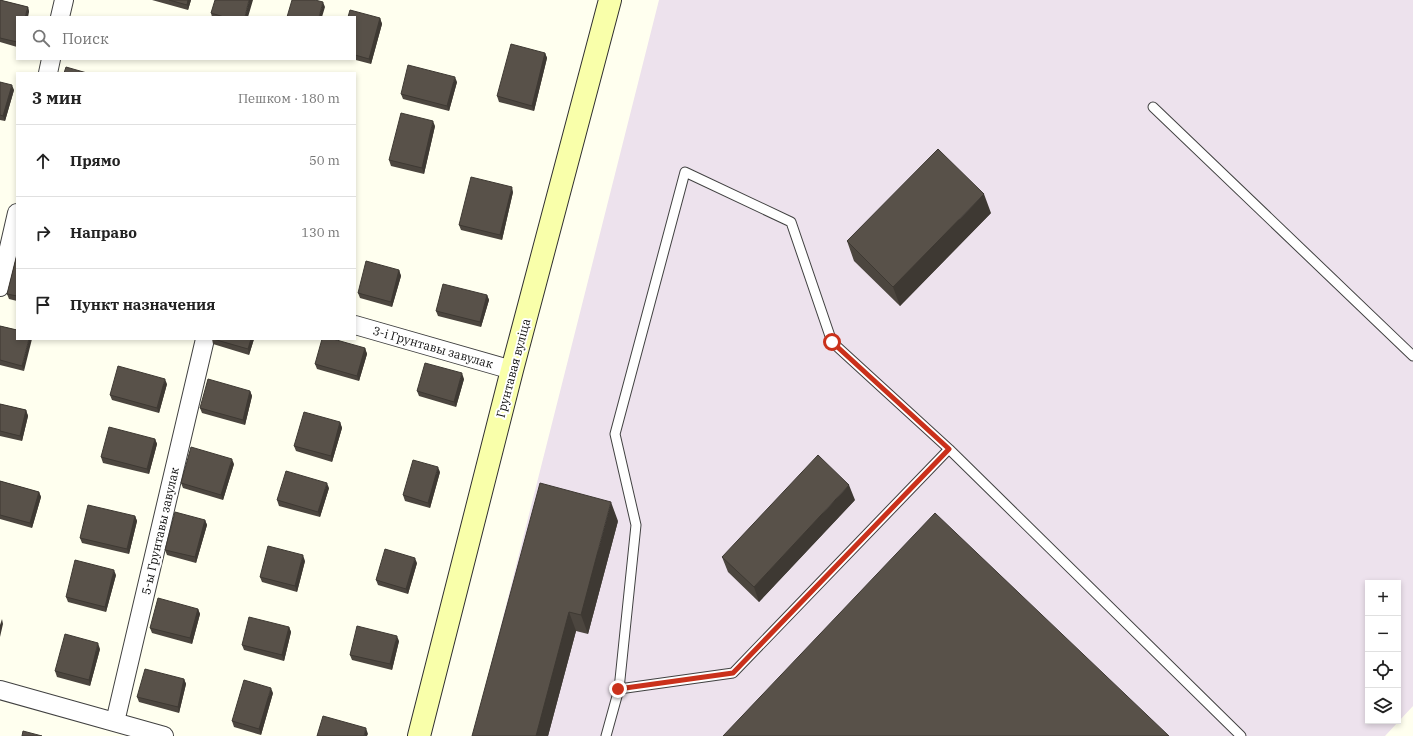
<!DOCTYPE html>
<html lang="ru">
<head>
<meta charset="utf-8">
<style>
  :root { --surface:#fff; --page:#f6f6f6; --text:#222; --muted:#767676; --line:#e0e0e0 }
  body { margin:0; font-family:"IBM Plex Serif",serif; background:var(--page); color:var(--text) }
  .controls { position:absolute; right:12px; bottom:12px; display:grid; overflow:hidden; border-radius:0px; box-shadow:0 2px 6px #0003 }
  .controls button { width:36px; height:36px; display:grid; place-items:center; padding:0; border:0; border-bottom:1px solid var(--line); background:var(--surface); color:var(--text); font:20px sans-serif }
  .stop { position:absolute; width:12px; height:12px; margin:-9px; border:3px solid #ca311b; border-radius:50%; background:#fff }
  .stop.end { background:#ca311b; border-color:#fff; box-shadow:0 1px 4px #0008 }
  .list { margin:0; padding:0; list-style:none }
  h2 { display:flex; justify-content:space-between; align-items:center; height:52px; margin:0; padding:0 16px; font-size:17px }
  h2 small { font-size:13px; font-weight:400; color:var(--muted) }
  .list li { display:grid; grid-template-columns:26px 1fr auto; gap:12px; align-items:center; box-sizing:border-box; height:72px; padding:0 16px; border-top:1px solid var(--line) }
  .list b { display:block; font-size:15px; white-space:nowrap }
  .list em { font-size:13px; font-style:normal; color:var(--muted) }
  .icon { flex:none; width:22px; height:22px; fill:none; stroke:currentColor; stroke-width:2; stroke-linecap:round; stroke-linejoin:round }
  .map { position:relative; flex:none; width:1413px; height:736px; overflow:hidden }
  .search { position:absolute; background:var(--surface); box-shadow:0 2px 6px #0003; left:16px; top:16px; width:340px; height:44px; display:flex; align-items:center; gap:10px; box-sizing:border-box; padding:0 14px; border-radius:0px; color:var(--muted); font-size:15px }
  .panel { position:absolute; background:var(--surface); box-shadow:0 2px 6px #0003; left:16px; top:72px; width:340px; height:268px; border-radius:0px }
  .map>svg:first-child { display:block }
</style>
</head>
<body>
<div class="map">
<svg width="1413" height="736" viewBox="0 0 1413 736">
  <rect width="100%" height="100%" fill="#ffffef"/>
  <path fill="#ede2ed" fill-rule="evenodd" d="M659,0h754v706l-28,30h-912zM1368,583h30v138h-30z"/>
  <g fill="none" stroke-linecap="round" stroke-linejoin="round">
    <defs>
      <path id="service" d="M1153,107l260,249
        M949,449l292,287
        M606,736l13,-47 17,-164 -21,-91 70,-262 106,50 41,120 117,107 -216,224 -114,16"/>
      <path id="minor" d="M60,17l4,-17
        M48,73l3,-14
        M0,287l17,-74
        M355,325l157,45
        M0,690l164,46
        M115,722l90,-383"/>
      <path id="secondary" d="M419,736l93,-366 98,-370"/>
    </defs>
    <use href="#service" stroke="#414141" stroke-width="11"/>
    <use href="#minor" stroke="#414141" stroke-width="20"/>
    <use href="#secondary" stroke="#303030" stroke-width="24"/>
    <use href="#service" stroke="#fff" stroke-width="9"/>
    <use href="#minor" stroke="#fff" stroke-width="18"/>
    <use href="#secondary" stroke="#f9ffaa" stroke-width="22"/>
  </g>
  <path fill="#4c463f" d="M0,0l28,7 1,5 -12,5v30l-17,-5z
    M152,0h39l-3,10z
    M211,13l37,4h-36z
    M355,17l25,1 2,6 -11,40 -19,-5h3z
    M545,53l2,5 -13,53 -35,-9 -2,-6z
    M0,82l14,8 -9,31 -5,-1z
    M457,82l-8,29 -46,-12 -2,-5z
    M435,126l-11,48 -33,-8 -2,-6z
    M513,192l-11,48 -41,-10 -2,-5z
    M991,213l-91,93 -46,-45 -7,-20z
    M17,254v47l-8,-2 -2,-5z
    M399,270l2,6 -9,31 -32,-9 -2,-5z
    M487,295l2,5 -8,27 -43,-11 -2,-5z
    M0,326l17,4 7,41 -24,-6z
    M212,339h42l-5,16 -36,-11z
    M365,348l2,6 -8,27 -42,-12 -2,-5z
    M464,379l-8,28 -37,-11 -2,-5z
    M167,384l-8,29 -47,-13 -2,-5z
    M250,391l2,5 -7,29 -43,-12 -2,-5z
    M0,404l26,6 2,6 -6,25 -22,-5z
    M340,422l2,6 -10,34 -36,-11 -2,-5z
    M155,439l2,5 -8,30 -46,-11 -2,-6z
    M234,464l-11,36 -40,-12 -2,-5z
    M440,472l-10,36 -25,-7 -2,-6z
    M0,481l39,11 2,5 -9,31 -32,-9z
    M329,488l-9,29 -41,-11 -2,-6z
    M855,500l-96,102 -31,-30 -6,-15z
    M135,516l2,5 -8,33 -47,-11 -2,-5z
    M205,520l2,5 -11,38 -29,-8 -2,-5z
    M618,521l-30,113 -12,-3 -28,105h-76z
    M305,561l-8,31 -35,-10 -2,-5z
    M417,563l-9,31 -30,-9 -2,-5z
    M116,575l-10,37 -38,-10 -2,-5z
    M198,609l2,5 -8,30 -40,-11 -2,-5z
    M289,627l2,5 -7,29 -40,-11 -2,-5z
    M399,641l-7,29 -40,-10 -2,-5z
    M100,649l-10,37 -33,-9 -2,-6z
    M184,679l2,5 -7,29 -40,-11 -2,-5z
    M273,693l-12,42 -27,-8 -2,-6z"/>
  <path fill="#3e3933" d="M188,0h3l-3,10 -1,-5z
    M249,0h4l-5,17h-3z
    M323,2l2,5 -3,10h-3z
    M28,7l1,5 -1,5h-3z
    M380,18l2,6 -11,40 -2,-5z
    M545,53l2,5 -13,53 -2,-5z
    M455,77l2,5 -8,29 -2,-5z
    M12,85l2,5 -9,31 -2,-5z
    M433,121l2,5 -11,48 -2,-6z
    M512,187l1,5 -11,48 -2,-5z
    M984,194l7,19 -91,93 -7,-19z
    M399,270l2,6 -9,31 -1,-5z
    M487,295l2,5 -8,27 -1,-5z
    M29,339h3l-8,32 -2,-5z
    M251,339h3l-5,16 -1,-6z
    M365,348l2,6 -8,27 -2,-5z
    M462,373l2,6 -8,28 -2,-5z
    M165,379l2,5 -8,29 -2,-5z
    M250,391l2,5 -7,29 -2,-5z
    M26,410l2,6 -6,25 -2,-5z
    M340,422l2,6 -10,34 -1,-6z
    M155,439l2,5 -8,30 -2,-5z
    M232,459l2,5 -11,36 -2,-5z
    M438,467l2,5 -10,36 -2,-5z
    M327,483l2,5 -9,29 -2,-5z
    M849,485l6,15 -96,102 -5,-15z
    M39,492l2,5 -9,31 -2,-5z
    M611,502l7,19 -30,113 -7,-19z
    M135,516l2,5 -8,33 -2,-5z
    M205,520l2,5 -11,38 -1,-6z
    M303,555l2,6 -8,31 -2,-6z
    M415,558l2,5 -9,31 -2,-5z
    M114,570l2,5 -10,37 -1,-5z
    M198,609l2,5 -8,30 -2,-6z
    M569,612l7,19 -28,105h-12z
    M2,619l1,5 -3,13v-12z
    M289,627l2,5 -7,29 -2,-6z
    M397,636l2,5 -7,29 -2,-6z
    M98,643l2,6 -10,37 -1,-6z
    M184,679l2,5 -7,29 -1,-6z
    M271,688l2,5 -12,42 -2,-6z
    M366,728l2,6 -1,2h-3z"/>
  <path fill="#585149" stroke="#3e3933" d="M0,0l28,7 -3,10h-8v25l-17,-4z
    M169,0h19l-1,5z
    M215,0h34l-4,17h-21l-13,-4z
    M292,0h23l8,2 -4,15h-32z
    M350,10l30,8 -11,41 -14,-4v-38h-7z
    M511,44l34,9 -13,53 -35,-10z
    M408,65l47,12 -8,29 -46,-12z
    M66,67l21,6h-23z
    M0,82l12,3 -9,31 -3,-1z
    M401,113l32,8 -11,47 -33,-8z
    M938,149l46,45 -91,93 -46,-46z
    M471,177l41,10 -12,48 -41,-10z
    M17,254v42l-10,-2z
    M366,261l33,9 -8,32 -33,-9z
    M443,284l44,11 -7,27 -44,-11z
    M0,326l17,4v9h12l-7,27 -22,-6z
    M213,339h38l-3,10z
    M322,339h11l32,9 -8,28 -42,-12z
    M425,363l37,10 -8,29 -37,-11z
    M118,366l47,13 -8,29 -47,-13z
    M208,379l42,12 -7,29 -43,-12z
    M0,404l26,6 -6,26 -20,-5z
    M304,412l36,10 -9,34 -37,-10z
    M109,427l46,12 -8,30 -46,-12z
    M191,447l41,12 -11,36 -40,-12z
    M818,455l31,30 -95,102 -32,-30z
    M413,460l25,7 -10,36 -25,-8z
    M286,471l41,12 -9,29 -41,-12z
    M0,481l39,11 -9,31 -30,-8z
    M540,483l71,19 -30,113 -12,-3 -33,124h-64z
    M88,505l47,11 -8,33 -47,-11z
    M175,512l30,8 -10,37 -30,-7z
    M935,513l234,223h-446z
    M268,546l35,9 -8,31 -35,-9z
    M385,549l30,9 -9,31 -30,-9z
    M75,560l39,10 -9,37 -39,-10z
    M158,598l40,11 -8,29 -40,-10z
    M249,617l40,10 -7,28 -40,-10z
    M357,626l40,10 -7,28 -40,-9z
    M65,634l33,9 -9,37 -34,-9z
    M145,669l39,10 -6,28 -41,-10z
    M244,680l27,8 -12,41 -27,-8z
    M323,716l43,12 -2,8h-47z
    M23,731l19,5h-20z"/>
  <g fill="none" stroke-linecap="round" stroke-linejoin="round">
    <path stroke="#ca311b" stroke-width="5" d="M618,689l115,-16 216,-224 -117,-107"/>
  </g>
  <g text-anchor="middle" dominant-baseline="central" stroke-width="4" stroke-linejoin="round" paint-order="stroke">
    <g font-size="12" fill="#0e0e0e" stroke="#fff">
      <text transform="translate(433 347) rotate(16)">3-і Грунтавы завулак</text>
      <text transform="translate(513 368) rotate(-75)">Грунтавая вуліца</text>
      <text transform="translate(160 531) rotate(-77)">5-ы Грунтавы завулак</text>
    </g>
  </g>
</svg>
<div class="controls">
<button>+</button>
<button>−</button>
<button><svg class="icon" aria-label="locate" viewBox="0 0 24 24"><circle cx="12" cy="12" r="6"/><path d="M12 2v4M12 18v4M2 12h4M18 12h4"/></svg></button>
<button><svg class="icon" aria-label="layers" viewBox="0 0 24 24"><path d="M12 4l9 5-9 5-9-5zM3 14l9 5 9-5"/></svg></button>
</div>
<div class="stop" style="left:832px;top:342px"></div>
<div class="stop end" style="left:618px;top:689px"></div>
<div class="search"><svg class="icon" aria-label="search" viewBox="0 0 24 24"><circle cx="10" cy="10" r="6"/><path d="M15 15l6 6"/></svg>Поиск</div>
<section class="panel">
<h2>3 мин<small>Пешком · 180 m</small></h2>
<ul class="list">
<li><svg class="icon" aria-label="ahead" viewBox="0 0 24 24"><path d="M12 20V5M6 11l6-6 6 6"/></svg><div><b>Прямо</b></div><em>50 m</em></li>
<li><svg class="icon" aria-label="right" viewBox="0 0 24 24"><path d="M7 20v-9h11M14 6l5 5-5 5"/></svg><div><b>Направо</b></div><em>130 m</em></li>
<li><svg class="icon" aria-label="arrive" viewBox="0 0 24 24"><path d="M6 21V4h12l-3 4 3 4H6"/></svg><div><b>Пункт назначения</b></div></li>
</ul>
</section>
</div>
</body>
</html>
